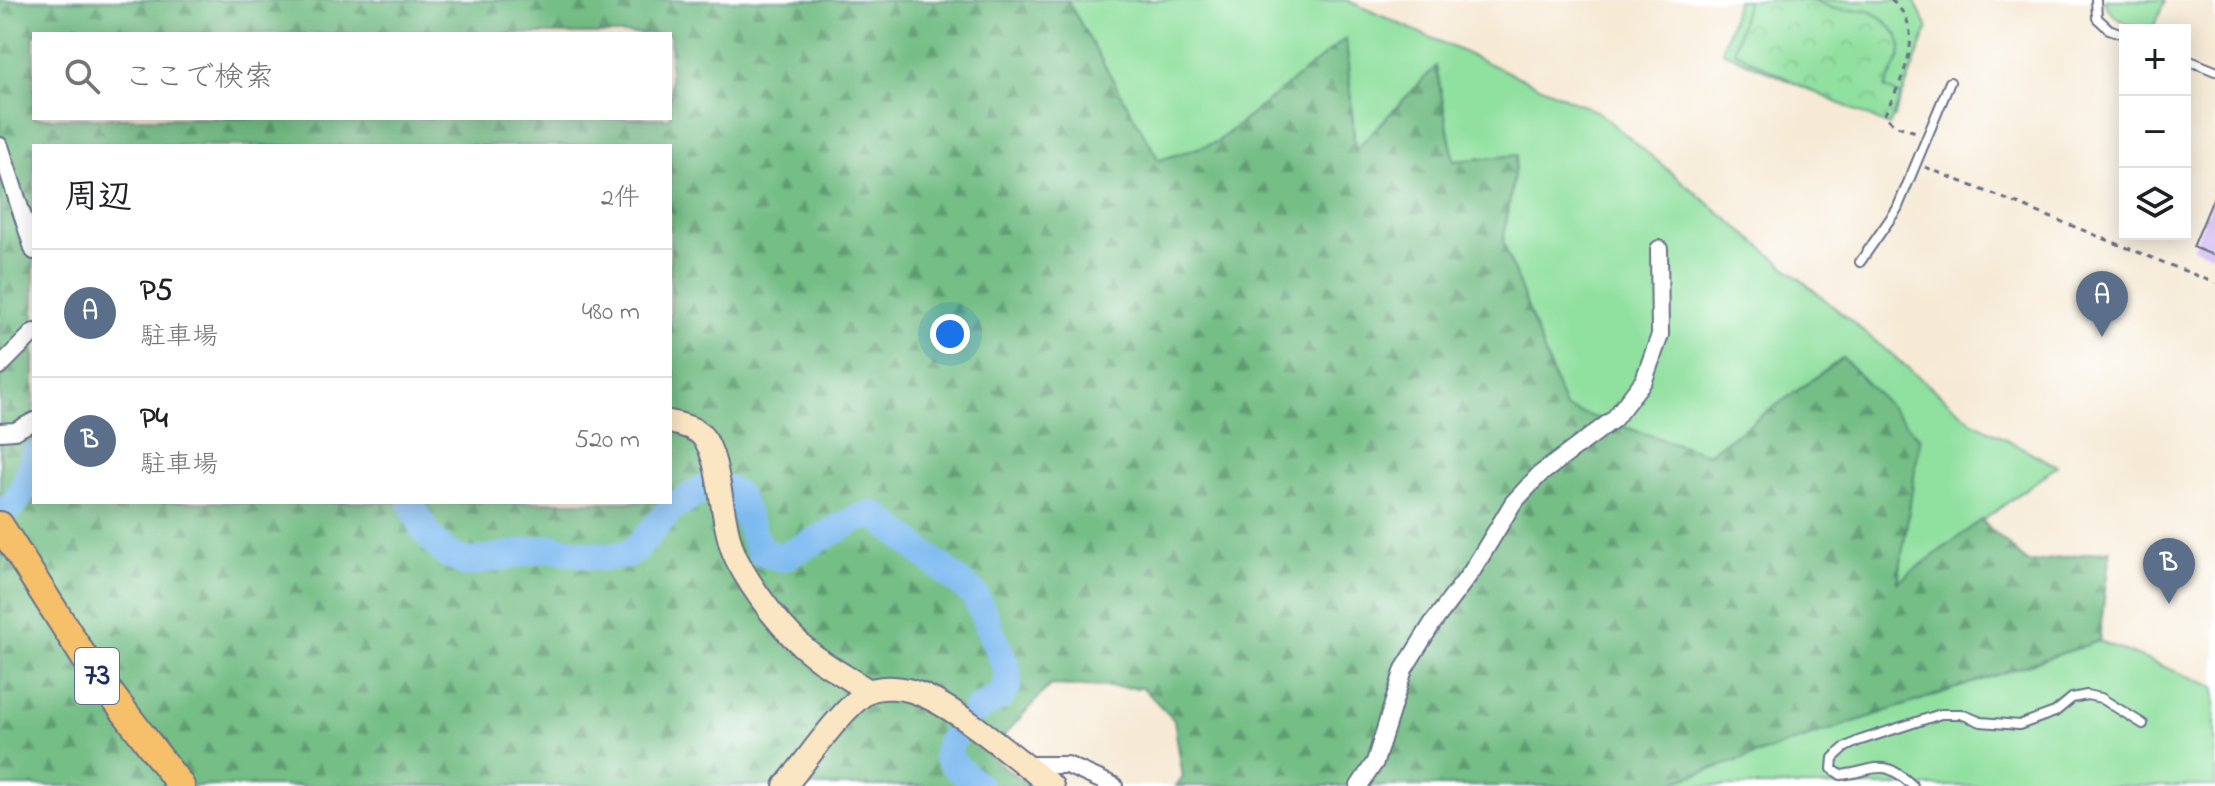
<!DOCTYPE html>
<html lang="ja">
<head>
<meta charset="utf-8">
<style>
  :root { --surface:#fff; --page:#f6f6f6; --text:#202124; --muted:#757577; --line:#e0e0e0; --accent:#ea580c }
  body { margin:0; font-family:"Indie Flower","Klee One",sans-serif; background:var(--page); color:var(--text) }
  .controls { position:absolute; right:24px; top:24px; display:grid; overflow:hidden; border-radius:0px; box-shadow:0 4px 20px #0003 }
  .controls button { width:72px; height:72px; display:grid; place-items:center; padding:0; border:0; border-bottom:2px solid var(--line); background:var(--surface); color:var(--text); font:40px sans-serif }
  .you { position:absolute; left:950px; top:334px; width:28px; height:28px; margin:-20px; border:6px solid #fff; border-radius:50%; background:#1a73e8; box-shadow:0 0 0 12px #1a73e833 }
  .badge { display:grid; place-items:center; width:52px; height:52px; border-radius:50%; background:var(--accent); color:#fff; font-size:26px; font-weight:700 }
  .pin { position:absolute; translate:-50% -66px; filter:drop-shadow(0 2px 4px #0008) }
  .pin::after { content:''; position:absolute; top:42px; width:28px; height:24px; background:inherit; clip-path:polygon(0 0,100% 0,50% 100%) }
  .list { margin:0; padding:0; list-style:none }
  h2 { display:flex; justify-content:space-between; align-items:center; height:104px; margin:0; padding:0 32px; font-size:34px }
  h2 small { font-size:26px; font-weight:400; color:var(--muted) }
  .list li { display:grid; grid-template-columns:52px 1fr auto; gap:24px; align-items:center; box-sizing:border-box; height:128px; padding:0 32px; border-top:2px solid var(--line) }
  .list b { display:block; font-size:30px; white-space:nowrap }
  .list p { margin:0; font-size:26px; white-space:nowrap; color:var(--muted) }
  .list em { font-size:26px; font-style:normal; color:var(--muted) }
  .icon { flex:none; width:44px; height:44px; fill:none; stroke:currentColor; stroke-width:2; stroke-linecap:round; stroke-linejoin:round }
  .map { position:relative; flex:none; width:2215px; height:786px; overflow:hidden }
  .search { position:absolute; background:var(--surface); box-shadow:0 4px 20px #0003; left:32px; top:32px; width:640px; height:88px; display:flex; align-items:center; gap:20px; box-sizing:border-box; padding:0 28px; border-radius:0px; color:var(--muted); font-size:30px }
  .panel { position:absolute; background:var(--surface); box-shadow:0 4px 20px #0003; left:32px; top:144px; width:640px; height:360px; border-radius:0px }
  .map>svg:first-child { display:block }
</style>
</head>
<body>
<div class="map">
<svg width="2215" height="786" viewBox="0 0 2215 786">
  <defs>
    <pattern id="forest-firs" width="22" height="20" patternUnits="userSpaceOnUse" patternTransform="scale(2)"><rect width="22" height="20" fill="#74be86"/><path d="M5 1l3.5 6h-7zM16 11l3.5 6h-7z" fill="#5e9b71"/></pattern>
    <pattern id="park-crowns" width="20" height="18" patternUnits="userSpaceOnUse" patternTransform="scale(2)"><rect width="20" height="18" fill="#90e09f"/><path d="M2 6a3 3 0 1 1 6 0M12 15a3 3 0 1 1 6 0" fill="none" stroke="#7cc08b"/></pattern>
  </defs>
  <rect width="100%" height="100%" fill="#fff"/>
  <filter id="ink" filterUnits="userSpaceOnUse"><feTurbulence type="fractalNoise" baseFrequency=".0125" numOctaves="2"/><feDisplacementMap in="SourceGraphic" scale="16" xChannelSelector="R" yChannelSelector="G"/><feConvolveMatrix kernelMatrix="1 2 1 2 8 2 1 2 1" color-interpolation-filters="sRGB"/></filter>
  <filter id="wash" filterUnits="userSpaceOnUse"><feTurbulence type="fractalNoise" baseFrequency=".006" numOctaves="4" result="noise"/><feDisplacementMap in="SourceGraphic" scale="32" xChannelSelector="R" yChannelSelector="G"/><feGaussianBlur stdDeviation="1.8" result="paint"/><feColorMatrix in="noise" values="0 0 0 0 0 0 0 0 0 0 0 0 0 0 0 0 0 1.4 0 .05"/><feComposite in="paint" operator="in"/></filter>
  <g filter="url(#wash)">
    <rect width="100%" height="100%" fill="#f6ead5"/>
    <path fill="#90e09f" stroke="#56887e" stroke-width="2" d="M1067,0h279l252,112 375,310 84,44 -159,117 21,-145 -76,-80 -135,96 -143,-46 -62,-166 14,-87 -63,6 -18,-94 -81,84 -9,-112 -129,103 -59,19z
      M1737,0h177l14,28 -34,89 -93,-31 -79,-35z
      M2105,0h60l-12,30c-20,0 -38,-10 -48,-26z
      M2099,641l116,46v99h-554z"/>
    <path fill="url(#forest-firs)" stroke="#487672" stroke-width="2" fill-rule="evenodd" d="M0,0h1067l92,160 58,-18 129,-104 9,112 81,-84 18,95 63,-6 -14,87 62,166 143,46 135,-96 77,80 -22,144 83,-62 47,43 82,-13 -11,91 -439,145h-484l7,-9 -9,-57 -31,-32 -93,-3 -63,69 42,32h-1029zM34,34h636v84h-636zM34,146h636v356h-636z"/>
    <path fill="url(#park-crowns)" stroke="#56887e" stroke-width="2" d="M1747,0h66l21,9 35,2 13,7 15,16 4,12 -1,11 -15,31 16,8 -12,30 -88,-40 -67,-35z"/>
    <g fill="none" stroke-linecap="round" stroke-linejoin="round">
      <path stroke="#7dbaf0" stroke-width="28" d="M727,489l11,7 22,55 22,7 78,-41 16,-2 99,80 32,74 1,16 -7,11 -25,14
        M411,502l14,29 19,21 21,11 86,-15 51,9 25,-2 11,-8 34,-40 33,-19
        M0,512c23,-8 27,-34 34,-56
        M957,732l-7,10 -3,13 9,12 22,19"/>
    </g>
    <g id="blocks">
      <path fill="#ccb1f3" d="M2215,194v62l-22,-9z"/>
    </g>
  </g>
  <g filter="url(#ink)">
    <use href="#blocks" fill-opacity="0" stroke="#687088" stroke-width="2"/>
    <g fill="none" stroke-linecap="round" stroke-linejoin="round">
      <defs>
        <path id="lane" d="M2096,0l1,18 12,11 16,6
          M2185,59l30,12
          M1860,262l37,-53 53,-127
          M1913,786c-32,-30 -35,-15 -72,-11l-9,-6 1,-11 11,-10 14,-7 83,-27h20l20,8 38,3 36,-13 17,-14 15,-3 14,3 42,26"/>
        <path id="street" d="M0,146l34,105
          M0,366l34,-34
          M0,432l15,-1 19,-10
          M1024,765h43l47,21
          M1359,786l16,-24 29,-93 28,-45 40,-53 41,-68 26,-28 75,-56 30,-39 16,-45 -1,-86"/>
        <path id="secondary" d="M670,422c11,3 25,5 33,15 19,22 17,91 34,123 16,31 47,73 76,95 17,13 37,24 56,36
          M785,786c23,-27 53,-73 81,-93 14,-9 40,-5 54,1 42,17 95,64 132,92"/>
        <path id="primary" d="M0,525l91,143 90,118"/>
      </defs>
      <use href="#lane" stroke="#687088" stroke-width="12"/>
      <use href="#street" stroke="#687088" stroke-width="20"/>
      <use href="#secondary" stroke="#687088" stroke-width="26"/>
      <use href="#primary" stroke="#687088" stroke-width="30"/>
      <path stroke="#687088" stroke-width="3" stroke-dasharray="6 6" stroke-linecap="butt" d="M1891,0c39,31 10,80 -7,116l13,10 19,6
        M1925,167l290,116"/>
      <use href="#lane" stroke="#fff" stroke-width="8"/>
      <use href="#street" stroke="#fff" stroke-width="16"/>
      <use href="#secondary" stroke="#fbe6c4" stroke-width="22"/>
      <use href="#primary" stroke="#f6c06b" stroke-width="26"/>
    </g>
  </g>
  <g text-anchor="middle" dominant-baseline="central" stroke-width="7" stroke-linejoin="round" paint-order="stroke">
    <rect fill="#fff" stroke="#5f6d8e" stroke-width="2" x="75" y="648" width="44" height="56" rx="6"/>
    <g font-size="32" font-weight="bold" fill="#1b2f5e">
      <text x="97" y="676">73</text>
    </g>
  </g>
</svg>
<div class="controls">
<button>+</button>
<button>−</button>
<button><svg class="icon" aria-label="layers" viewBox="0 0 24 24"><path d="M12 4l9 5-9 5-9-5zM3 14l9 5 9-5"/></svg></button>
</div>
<div class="you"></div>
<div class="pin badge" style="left:2102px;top:337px;background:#5c6f8a">A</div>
<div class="pin badge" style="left:2169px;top:604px;background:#5c6f8a">B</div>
<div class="search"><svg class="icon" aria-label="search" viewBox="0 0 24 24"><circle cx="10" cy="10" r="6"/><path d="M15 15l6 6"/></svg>ここで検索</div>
<section class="panel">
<h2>周辺<small>2件</small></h2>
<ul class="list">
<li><span class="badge" style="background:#5c6f8a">A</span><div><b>P5</b><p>駐車場</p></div><em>480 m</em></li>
<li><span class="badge" style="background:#5c6f8a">B</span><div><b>P4</b><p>駐車場</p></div><em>520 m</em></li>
</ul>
</section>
</div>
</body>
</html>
